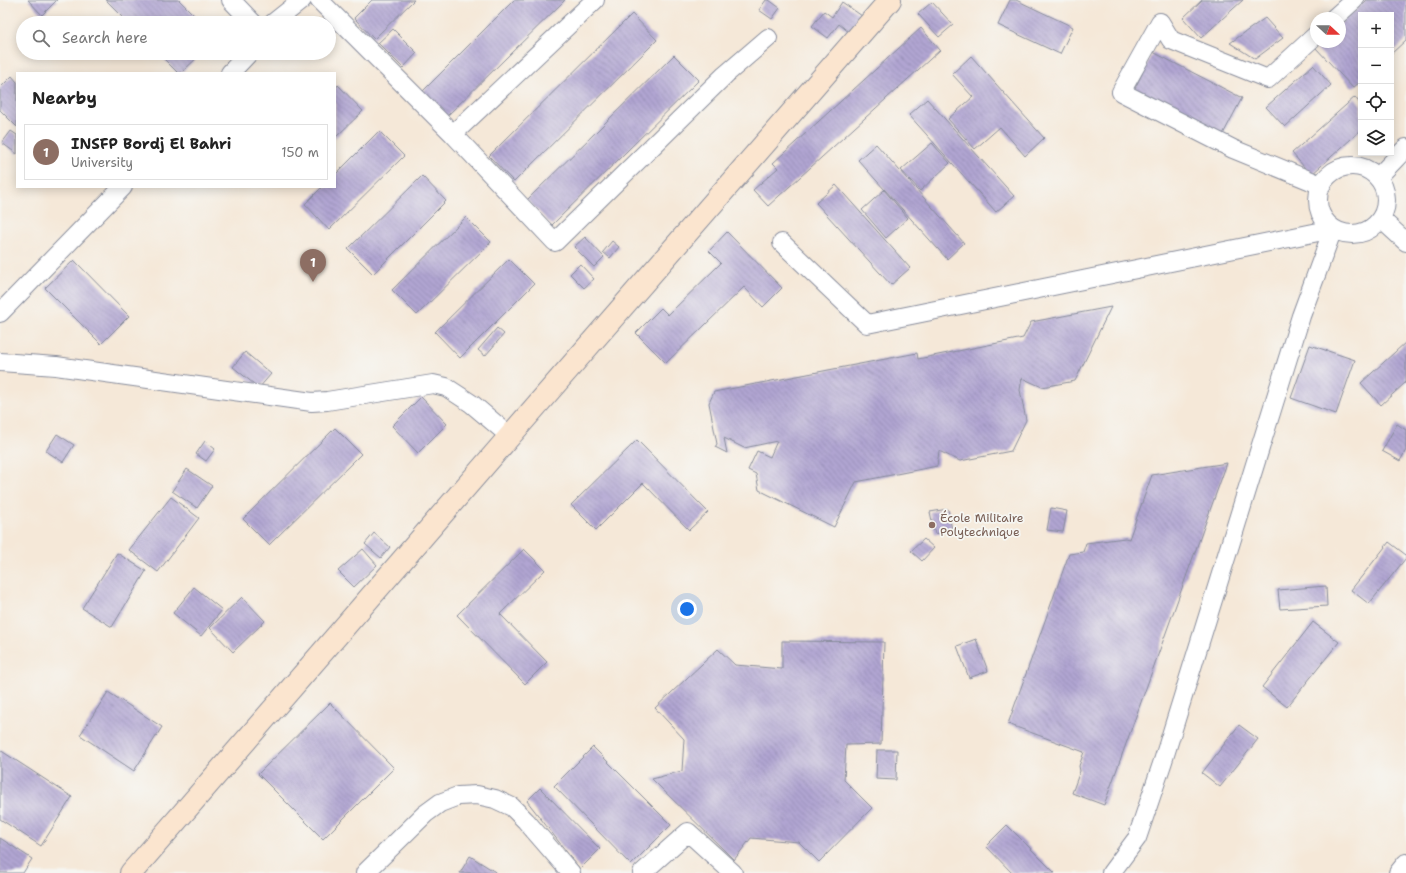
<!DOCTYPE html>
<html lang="en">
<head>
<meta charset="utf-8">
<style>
  :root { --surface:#fff; --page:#f2f2f2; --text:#222; --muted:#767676; --line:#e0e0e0; --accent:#7c3aed }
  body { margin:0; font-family:"Shantell Sans",sans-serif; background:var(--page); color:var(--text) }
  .controls { position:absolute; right:12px; top:12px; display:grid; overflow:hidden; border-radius:0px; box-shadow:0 2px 10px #0003 }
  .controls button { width:36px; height:36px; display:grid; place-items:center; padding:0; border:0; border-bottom:1px solid var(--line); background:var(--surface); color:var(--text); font:20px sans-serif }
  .compass { position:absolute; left:1310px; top:12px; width:36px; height:36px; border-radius:50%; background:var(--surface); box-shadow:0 2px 10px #0003; rotate:111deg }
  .you { position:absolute; left:687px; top:609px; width:14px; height:14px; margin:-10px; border:3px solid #fff; border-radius:50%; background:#1a73e8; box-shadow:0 0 0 6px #1a73e833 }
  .badge { display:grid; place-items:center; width:26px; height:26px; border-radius:50%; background:var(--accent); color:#fff; font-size:13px; font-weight:700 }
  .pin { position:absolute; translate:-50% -33px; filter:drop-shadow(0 1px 2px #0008) }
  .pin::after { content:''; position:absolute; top:21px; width:14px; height:12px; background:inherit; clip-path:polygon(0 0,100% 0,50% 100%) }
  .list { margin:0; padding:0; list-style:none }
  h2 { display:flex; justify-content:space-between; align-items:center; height:52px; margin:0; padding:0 16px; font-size:17px }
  h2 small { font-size:13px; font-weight:400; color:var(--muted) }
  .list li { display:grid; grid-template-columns:26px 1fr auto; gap:12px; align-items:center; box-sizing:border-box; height:56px; margin:0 8px 8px; padding:0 8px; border:1px solid var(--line); border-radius:0px }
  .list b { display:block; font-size:15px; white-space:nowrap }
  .list p { margin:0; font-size:13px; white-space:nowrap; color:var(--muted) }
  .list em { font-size:13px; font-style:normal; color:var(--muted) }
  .icon { flex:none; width:22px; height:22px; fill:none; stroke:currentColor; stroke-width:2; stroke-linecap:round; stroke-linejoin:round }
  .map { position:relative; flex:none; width:1406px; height:873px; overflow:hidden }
  .search { position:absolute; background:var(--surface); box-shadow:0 2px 10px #0003; left:16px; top:16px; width:320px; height:44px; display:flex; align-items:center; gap:10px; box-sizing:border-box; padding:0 14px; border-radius:22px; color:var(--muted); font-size:15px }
  .panel { position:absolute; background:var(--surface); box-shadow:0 2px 10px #0003; left:16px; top:72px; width:320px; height:116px; border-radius:0px }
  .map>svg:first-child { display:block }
</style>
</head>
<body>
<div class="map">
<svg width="1406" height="873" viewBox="0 0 1406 873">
  <defs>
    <pattern id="building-back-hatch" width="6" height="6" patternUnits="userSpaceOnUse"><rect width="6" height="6" fill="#b1a5d2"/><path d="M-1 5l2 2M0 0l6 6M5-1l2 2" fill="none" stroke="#8f87ae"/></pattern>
  </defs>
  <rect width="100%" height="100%" fill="#f6f6f2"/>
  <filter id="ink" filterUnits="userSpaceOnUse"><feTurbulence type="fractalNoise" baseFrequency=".025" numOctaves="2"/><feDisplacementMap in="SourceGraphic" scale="8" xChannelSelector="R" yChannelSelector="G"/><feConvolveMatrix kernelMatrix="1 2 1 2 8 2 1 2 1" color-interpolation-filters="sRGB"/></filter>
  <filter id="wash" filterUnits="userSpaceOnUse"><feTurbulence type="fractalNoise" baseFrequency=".012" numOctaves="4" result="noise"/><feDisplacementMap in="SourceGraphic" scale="16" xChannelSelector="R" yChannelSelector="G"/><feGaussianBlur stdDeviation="0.9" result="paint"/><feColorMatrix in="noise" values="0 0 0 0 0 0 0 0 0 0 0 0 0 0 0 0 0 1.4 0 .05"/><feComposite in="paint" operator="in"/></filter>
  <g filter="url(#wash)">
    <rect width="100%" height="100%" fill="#f5e8d8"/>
    <g id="blocks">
      <path fill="url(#building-back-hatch)" d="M28,0h29l-15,15z
        M106,0h73l23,23h-73z
        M372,0h42l-40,39 -20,-21z
        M514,0h51l-119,117 -24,-25z
        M766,0h3l11,8 -8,11 -13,-9z
        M1010,0h6l57,27 -13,27 -62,-29z
        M1202,0h41l-42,38 -18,-20z
        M1367,0h39v40l-15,14v-39h-30v66l-8,7 -38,-41 6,-5h19v-18z
        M842,2l20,14 -12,17 -11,-9 -11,14 -16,-12 12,-15 8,6z
        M932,2l21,23 -14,12 -21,-23z
        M632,14l25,26 -143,142 -25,-26z
        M1265,18l18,20 -28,21 -25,-16z
        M921,28l19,22 -172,156 -15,-16 25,-22 -5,-5z
        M393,29l24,24 -14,15 -25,-25z
        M1153,52l89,46 -21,40 -88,-46z
        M158,53h44l-21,20h-3z
        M674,55l25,25 -147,145 -25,-25z
        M971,56l73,82 -19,18 -25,-29 -25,22 -27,-30 25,-22 -21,-23z
        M1313,65l18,20 -46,42 -19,-20z
        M12,76l5,6v45l-17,-17v-22z
        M338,85l25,26 -28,27v-49z
        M1355,97l6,8v25l-50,45 -19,-22z
        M927,99l87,97 -18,16 -87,-97z
        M11,131l6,4v19l-15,-11z
        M379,131l25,25 -75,74 -24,-26 17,-17h13v-12z
        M932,143l18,20 -30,28 -19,-21z
        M876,144l88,99 -17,16 -89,-99z
        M422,176l24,25 -73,73 -25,-25z
        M836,185l74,83 -19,17 -75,-82z
        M884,190l24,28 -22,20 -24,-28z
        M466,217l25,25 -74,73 -25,-25z
        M727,232l55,56 -19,19 -19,-20 -78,76 -30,-30 25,-25 7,7 53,-52 -12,-12z
        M585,237l19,20 -10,10 -20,-20z
        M612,241l7,6 -9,11 -7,-6z
        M509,259l25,25 -74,74 -25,-26z
        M74,260l55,56 -28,28 -56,-56z
        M580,264l14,15 -10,9 -14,-14z
        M1111,307l-36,74 -33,6 -20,-9 -2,12 6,30 -15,31 -51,10 -21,-10 -2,15 -81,16 -22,45 -75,-37 -3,-16 -8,-4 9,-19 13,6 7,-16 -33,7 -20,-10 3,15 -12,-6 2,-3 -8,-41 5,-11 203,-39 1,6 105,-21 8,-16z
        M497,328l7,6 -19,22 -7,-6z
        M1406,342v40l-25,23 -20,-22z
        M1310,345l45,15 -19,54 -45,-16z
        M245,352l26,22 -12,14 -26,-21z
        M421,397l26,27 -29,29 -26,-27z
        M1397,424l9,6v20l-6,11 -18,-10z
        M335,428l26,26 -92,91 -26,-26z
        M57,434l17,11 -11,17 -17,-11z
        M637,440l71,72 -19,18 -46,-47 -47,47 -25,-25z
        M205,441l10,8 -9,12 -10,-7z
        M1227,463l-123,342 -32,-12 8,-22 -1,-5 5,-14 -76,-28 61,-170 14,-2 3,-9 39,-5 4,1 23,-64z
        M187,469l25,17 -15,22 -25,-17z
        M171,497l28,21 -41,54 -29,-22z
        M1051,508l16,3 -4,21 -16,-2z
        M948,509l4,21 -17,4 -5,-22z
        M374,533l16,14 -9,11 -16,-14z
        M924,539l10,9 -12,13 -11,-10z
        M1389,542l17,13v3l-37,46 -18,-14z
        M363,549l14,16 -23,22 -16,-16z
        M524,549l21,21 -45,44 47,48 -22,22 -68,-69z
        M117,553l29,18 -34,56 -30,-19z
        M1326,586l1,20 -47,3 -2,-19z
        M194,587l28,23 -21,26 -28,-23z
        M242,597l23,24 -32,31 -23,-24z
        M1313,622l26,20 -52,65 -25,-20z
        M976,639l12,32 -19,7 -12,-32z
        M782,641l102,1 -3,102 -35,1 -2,35 28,28 -53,54 -20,-20 -48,-4 -17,22 -82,-81 30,-8 2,-32 -29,-31 63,-59 17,16 47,4z
        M108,692l54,35 -28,44 -54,-36z
        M330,703l64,65 -71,71 -65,-65z
        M1239,725l19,14 -38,48 -18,-14z
        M593,747l78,78 -40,40 -77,-79z
        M0,750l72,47 -31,49 -41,-27z
        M877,750h20l-1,30 -20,-1z
        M540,788l60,61 -20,20 -53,-68z
        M1007,825l48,48h-43l-26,-27z
        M0,838l32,21 -9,14h-23z
        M470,856l27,17h-37z"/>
    </g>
  </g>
  <g filter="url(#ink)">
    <use href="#blocks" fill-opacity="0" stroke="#888c9b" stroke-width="1"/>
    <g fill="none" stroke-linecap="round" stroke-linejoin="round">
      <defs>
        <path id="minor" d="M231,0l22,23
          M319,0l134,134 102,108 170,-167 43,-37
          M1334,18l20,-18
          M273,23l29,-23
          M1316,35l-48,44 -97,-39 -11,-18 -39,70 112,57 88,36
          M230,73l19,-20
          M453,134l142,-134
          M1318 200a34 34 0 1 1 68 0a34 34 0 1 1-68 0Z
          M1378,177l28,-29
          M1381,219l25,23
          M782,243l85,81 466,-95
          M0,313l123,-126
          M0,362l56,4 256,36 15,-1 106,-17 13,3 26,17 38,32
          M365,873l60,-59 15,-11 18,-7 19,-1 18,4 17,8 14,14 45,52
          M642,873l46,-41 45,41
          M1111,873l26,-35 26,-77 138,-445 32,-87
          M1398,873l8,-10"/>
        <path id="secondary" d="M131,873l379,-437 380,-436"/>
      </defs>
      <use href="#minor" stroke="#888c9b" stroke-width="20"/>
      <use href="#secondary" stroke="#888c9b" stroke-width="24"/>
      <use href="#minor" stroke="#fff" stroke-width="18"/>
      <use href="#secondary" stroke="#fbe5cf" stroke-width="22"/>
    </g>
  </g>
  <circle fill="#8d6e63" stroke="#f6f6f2" stroke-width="1.5" cx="932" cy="525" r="4"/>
  <g text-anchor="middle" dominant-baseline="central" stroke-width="3.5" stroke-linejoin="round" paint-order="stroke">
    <g font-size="12" fill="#785e54" stroke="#f6f6f2" text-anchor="start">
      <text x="940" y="518">École Militaire<tspan x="940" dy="14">Polytechnique</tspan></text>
    </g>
  </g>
</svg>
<div class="controls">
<button>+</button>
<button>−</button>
<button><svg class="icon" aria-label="locate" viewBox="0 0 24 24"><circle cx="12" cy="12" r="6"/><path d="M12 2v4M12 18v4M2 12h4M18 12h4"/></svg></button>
<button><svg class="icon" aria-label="layers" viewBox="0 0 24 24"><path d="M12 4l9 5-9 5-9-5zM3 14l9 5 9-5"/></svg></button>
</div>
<svg class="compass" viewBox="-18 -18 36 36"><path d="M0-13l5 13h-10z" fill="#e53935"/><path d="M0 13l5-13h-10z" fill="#767676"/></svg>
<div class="you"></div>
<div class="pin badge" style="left:313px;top:282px;background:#8d6e63">1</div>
<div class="search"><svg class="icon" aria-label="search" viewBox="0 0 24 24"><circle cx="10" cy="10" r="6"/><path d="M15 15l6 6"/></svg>Search here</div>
<section class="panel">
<h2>Nearby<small></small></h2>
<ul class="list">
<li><span class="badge" style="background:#8d6e63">1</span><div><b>INSFP Bordj El Bahri</b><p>University</p></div><em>150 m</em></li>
</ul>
</section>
</div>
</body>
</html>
